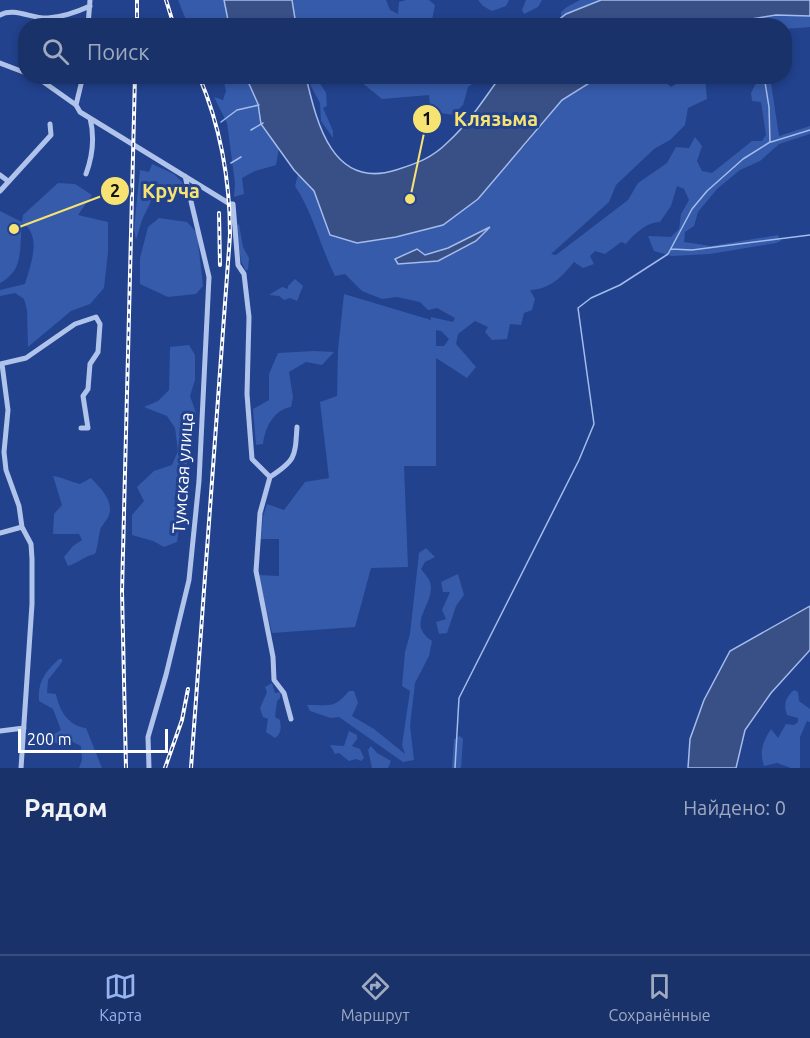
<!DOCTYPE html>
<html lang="ru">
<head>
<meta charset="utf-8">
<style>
  :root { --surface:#1a326a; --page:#273e72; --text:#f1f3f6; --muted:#9faac1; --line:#384d7e; --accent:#95b2f1 }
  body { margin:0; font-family:Ubuntu,sans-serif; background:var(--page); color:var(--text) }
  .scale { position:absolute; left:18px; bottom:15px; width:150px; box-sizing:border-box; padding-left:6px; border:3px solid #fff; border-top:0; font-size:16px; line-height:21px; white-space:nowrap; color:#fff; -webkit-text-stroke:4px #22428d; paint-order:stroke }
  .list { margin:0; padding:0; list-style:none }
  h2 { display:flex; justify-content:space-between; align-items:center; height:78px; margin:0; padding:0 24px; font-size:26px }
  h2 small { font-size:20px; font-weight:400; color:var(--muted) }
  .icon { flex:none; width:33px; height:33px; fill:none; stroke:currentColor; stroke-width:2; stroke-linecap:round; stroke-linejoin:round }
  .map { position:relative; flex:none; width:810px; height:768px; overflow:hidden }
  .search { position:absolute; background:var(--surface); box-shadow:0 3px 9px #0003; left:18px; right:18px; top:18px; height:66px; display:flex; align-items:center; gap:15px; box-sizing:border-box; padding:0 21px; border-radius:24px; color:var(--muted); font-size:22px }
  .sheet { height:186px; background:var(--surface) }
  nav { display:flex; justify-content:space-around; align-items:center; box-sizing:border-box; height:84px; border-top:2px solid var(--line); background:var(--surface); font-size:16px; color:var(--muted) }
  nav a { display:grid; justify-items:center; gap:3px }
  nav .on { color:var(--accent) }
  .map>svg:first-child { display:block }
</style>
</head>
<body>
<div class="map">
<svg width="810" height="768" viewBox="0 0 810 768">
  <rect width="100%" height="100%" fill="#22428d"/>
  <path fill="#365baa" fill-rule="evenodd" d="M178,0h46l5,25h-41z
    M292,0h94l4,10 8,4 1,-12 7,-2h23l6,5 -3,15 17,5h-153z
    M478,0h31l-3,6 -14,5 -9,-5z
    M526,0h16l-4,7 -14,7 -2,-4z
    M580,0h21l-40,18v-6l6,-5z
    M776,15l34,1v11l-25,2 -1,-3h-78z
    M223,77h23l12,27 3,20 18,24 -3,17 -21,6 -13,7 2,16 -10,3 1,-14 -8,-60 -13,-26 9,3 3,-9z
    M306,77h10l10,16 1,13 -4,2 10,23v7l-12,-17 -1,-18z
    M355,77v-1l127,1 -14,10 -5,18 -10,10 -12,-2 -11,-8 -1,-10 -47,4z
    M599,77h70l-5,4 7,6 15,-9 15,2 4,-3 2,22 -19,9 -3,17 -15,15 -16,9 -38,36 -7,17 -58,52 5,1 72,-55 10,-17 29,-20 9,-16 13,1 6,-11 7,9 -5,15 5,10 10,2 40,-32h10l4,-6 -5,-33 -9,-1 -1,-8 7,-14 -2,-2h14l9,59 31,-10v8l-31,10 -19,17 -20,9 -23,19 -19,23 -4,14 -9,6 -1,10 27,4 67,-11 3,6 -5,2 -66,11 -38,2 -18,-5 -6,-15 23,1 8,-8 2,-15 8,-14 -5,-11 -7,-3 -6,20 -11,16c-13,0 -26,12 -34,22l-5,-2 -16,12 -10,-3 -5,5 4,8 -11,4 -9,-6c-11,14 -25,28 -44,28l5,9 -3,11 -8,3 -3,12 -11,-1 -3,15 -15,1 -7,-8 3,-5 -13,-6 -17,13 -2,10 20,23 -9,11 -31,-20v108h-32l4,101 -37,1 -16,59 -83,6 -14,-58 21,1v-37h-18l2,-22 4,-13 17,6 21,-28 24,-4 -9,-76 17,-6 1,-46 6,-56 87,26v-3l22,5 2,-4 -18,-10 -9,2 -8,-8 -23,-5 -15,2 -20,-8 -17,-17 -10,2c-15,-30 -22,-63 -40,-90l3,-12 16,17 16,44 193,-87 39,-48zM436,330l5,1 8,8 -5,7h-8z
    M152,164l22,10 9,9 -6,11 -9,3 -10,-11 -16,34 -6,20 -2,-11 6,-59 9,2z
    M58,183l17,1 17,11 -14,20 30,7v30l-4,36 -14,16 -19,7 -43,36 -1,-37 -3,-11 -9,-6 -15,3v-6l25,-6c5,-18 18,-49 -3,-61 -3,24 3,47 -22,60v-72l22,11 1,-7z
    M159,218l28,4 10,11 6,53 -7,8 -28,3 -28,-13v-26l8,-31z
    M239,224l4,23 6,11 -1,11 -2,2 -5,-10 -5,-35z
    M295,279l8,7 -6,15 -7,-3 -6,2 -5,-4 -10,-1 13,-8 6,2v-3z
    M189,345l6,10v25l-5,16 6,17 -7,26 -7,18 5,4 -1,23 -12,14 6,22 -3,22 -13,5 -11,-6 -21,-6v-20l12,-14 -7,-14 17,-16 18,-6 6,-14 -3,-23 -8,-12 -23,-9 14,-6 11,-11 1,-43z
    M314,351l20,1 -12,13 -16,-3 -17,10 4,25 -2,10c-18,3 -26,21 -28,37l-7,1 -3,-36 16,-9v-26l9,-21z
    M53,476c10,1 17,6 27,8l11,-6c9,10 23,22 18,37 -2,6 -8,10 -9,16 -2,8 -2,15 -5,23 -11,2 -17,9 -27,12l-4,-9 9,-11 9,-6 -3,-6h-26l1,-20 8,-9z
    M426,548l9,9 -10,5 -4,7c3,4 7,8 9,13 7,21 -26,41 2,59l-3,15 -14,27 -5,43 4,34 -11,2 -64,-45 -8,1 -21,-7 -3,-6c22,-1 26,5 42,-14h5l4,12 -6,13 22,13 31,25 -3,-9 8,-54 -8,-5 3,-34 5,-18 9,-81z
    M458,574l6,21 -8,11 -9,27 -8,1 -3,-12 10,-3 -4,-9 8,-18h-7l-2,-10z
    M59,659h3v3l-14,18 -1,13 9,1c3,16 12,32 30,34l16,40h-23l3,-8 -1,-14 -12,-6 -8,6 -7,-4 -3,-6 10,-6 -8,-21 -14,-8c-2,-19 7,-30 20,-42z
    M272,683l3,10 6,-1 -1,6 -3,3 -2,16 5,3c1,7 2,13 -5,18l-9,-6 2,-13 -5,-2 -3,-9 7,-16 -2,-5z
    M794,690l4,2 1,9 11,8v13l-3,-1 -7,16v31h-9l-14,-5 -13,3c-5,-15 -1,-24 7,-37l7,9 8,-14 8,1 4,-3v-4l-11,-3c-4,-11 -1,-18 7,-25z
    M349,731l8,4v4l-5,7 8,3 4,9 -3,3 -5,-2 -7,2 -10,-8 -4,1 -5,-9 14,1z
    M460,736l3,3 -2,29h-9l2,-29z
    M371,746l6,7 14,8 -3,7h-16l-4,-18z"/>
  <path fill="#395087" stroke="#a4bcec" stroke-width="1.5" d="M224,0h68l4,25h-67z
    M601,0h209v16l-34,-1 -70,11 -154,-1 14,-11z
    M246,77h60c11,47 27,113 90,93 22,-7 36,-12 52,-28 21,-19 36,-43 52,-65h99l-37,23 -84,99 -35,26 -47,12 -39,6 -27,-8 -16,-44 -20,-21 -33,-46 -3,-20z
    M490,227l-14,14 -38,20 -40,3 -3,-5 22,-10 8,6 23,-7z
    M810,606v44l-39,43 -26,37 -9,38h-48l2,-29 14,-39 26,-49z"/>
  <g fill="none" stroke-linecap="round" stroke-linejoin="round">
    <path stroke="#a4bcec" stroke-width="1.5" d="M221,122l16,-12 22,-5
      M251,130l12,-7
      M771,142l39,-12
      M231,163l10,-6
      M671,249l21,1 118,-15
      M455,768l4,-70 120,-238 15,-36 -16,-116 13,-10 29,-13 48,-31 24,-45 15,-18 36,-32 27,-17 -1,-35 -5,-31"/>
    <path stroke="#b0c3eb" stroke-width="5" d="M0,15c14,-8 32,4 48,3 14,-1 29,-6 42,-12
      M88,26l2,-26
      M0,63l26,10
      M35,76l41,29 4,7 150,92h3l5,61 6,9 5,43 -2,77 5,65 18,18 -10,36 -4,58 17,86 1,23 10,13 7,26
      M76,105l7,-29
      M86,174c7,-19 9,-36 4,-56
      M0,175l8,6
      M0,191l51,-56 -1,-11
      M0,364l26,-6 49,-34 21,-7 4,7 -2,28 -8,12 -2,25 -5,7 5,32h-7
      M2,364l6,46 -4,42 2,18 13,36 3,21 9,17 1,15v45l-11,164
      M270,477c26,-17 25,-20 27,-50
      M0,533l22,-6
      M0,731l24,-3
      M149,768l-1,-31 18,-62 23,-95 10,-99 10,-204 -24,-101"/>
    <defs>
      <path id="rail" d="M166,0l8,26
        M137,26v-26
        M219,213l1,52
        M126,768l-4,-176 13,-516
        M165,768l17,-48 6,-31
        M191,768l39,-533c0,-56 -9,-107 -31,-159"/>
    </defs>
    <use href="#rail" stroke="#fff" stroke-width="4"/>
    <use href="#rail" stroke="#22428d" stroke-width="1.5" stroke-dasharray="4.5" stroke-linecap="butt"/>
  </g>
  <g text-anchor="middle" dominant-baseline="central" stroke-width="6" stroke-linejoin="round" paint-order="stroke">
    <g font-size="18" fill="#fff" stroke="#22428d">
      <text transform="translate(182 473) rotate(-86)">Тумская улица</text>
    </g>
  </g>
  <path fill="none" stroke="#f7e372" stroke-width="2" d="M410 199L427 119M14 229L115 191"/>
  <g fill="#f7e372" stroke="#22428d" stroke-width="2">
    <circle cx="410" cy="199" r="6"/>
    <circle cx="14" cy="229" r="6"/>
    <circle cx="427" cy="119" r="15"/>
    <circle cx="115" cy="191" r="15"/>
  </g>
  <g font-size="18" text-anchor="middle" font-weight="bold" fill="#111">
    <text x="427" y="125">1</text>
    <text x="115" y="197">2</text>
  </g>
  <g font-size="20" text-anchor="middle" font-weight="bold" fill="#f7e372" stroke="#22428d" stroke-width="6" stroke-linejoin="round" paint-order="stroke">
    <text x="496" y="126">Клязьма</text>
    <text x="171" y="198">Круча</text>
  </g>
</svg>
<div class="scale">200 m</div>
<div class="search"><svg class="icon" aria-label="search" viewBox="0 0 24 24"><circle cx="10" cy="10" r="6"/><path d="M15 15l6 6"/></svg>Поиск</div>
</div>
<section class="sheet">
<h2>Рядом<small>Найдено: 0</small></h2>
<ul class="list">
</ul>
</section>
<nav>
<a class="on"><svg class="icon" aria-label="map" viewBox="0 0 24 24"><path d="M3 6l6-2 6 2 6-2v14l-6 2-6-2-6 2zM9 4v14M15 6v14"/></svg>Карта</a>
<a><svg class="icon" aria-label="directions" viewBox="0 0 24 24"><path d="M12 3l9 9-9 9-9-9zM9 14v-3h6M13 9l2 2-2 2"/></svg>Маршрут</a>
<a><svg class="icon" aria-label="saved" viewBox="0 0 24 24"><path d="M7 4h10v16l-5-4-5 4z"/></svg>Сохранённые</a>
</nav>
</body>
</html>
